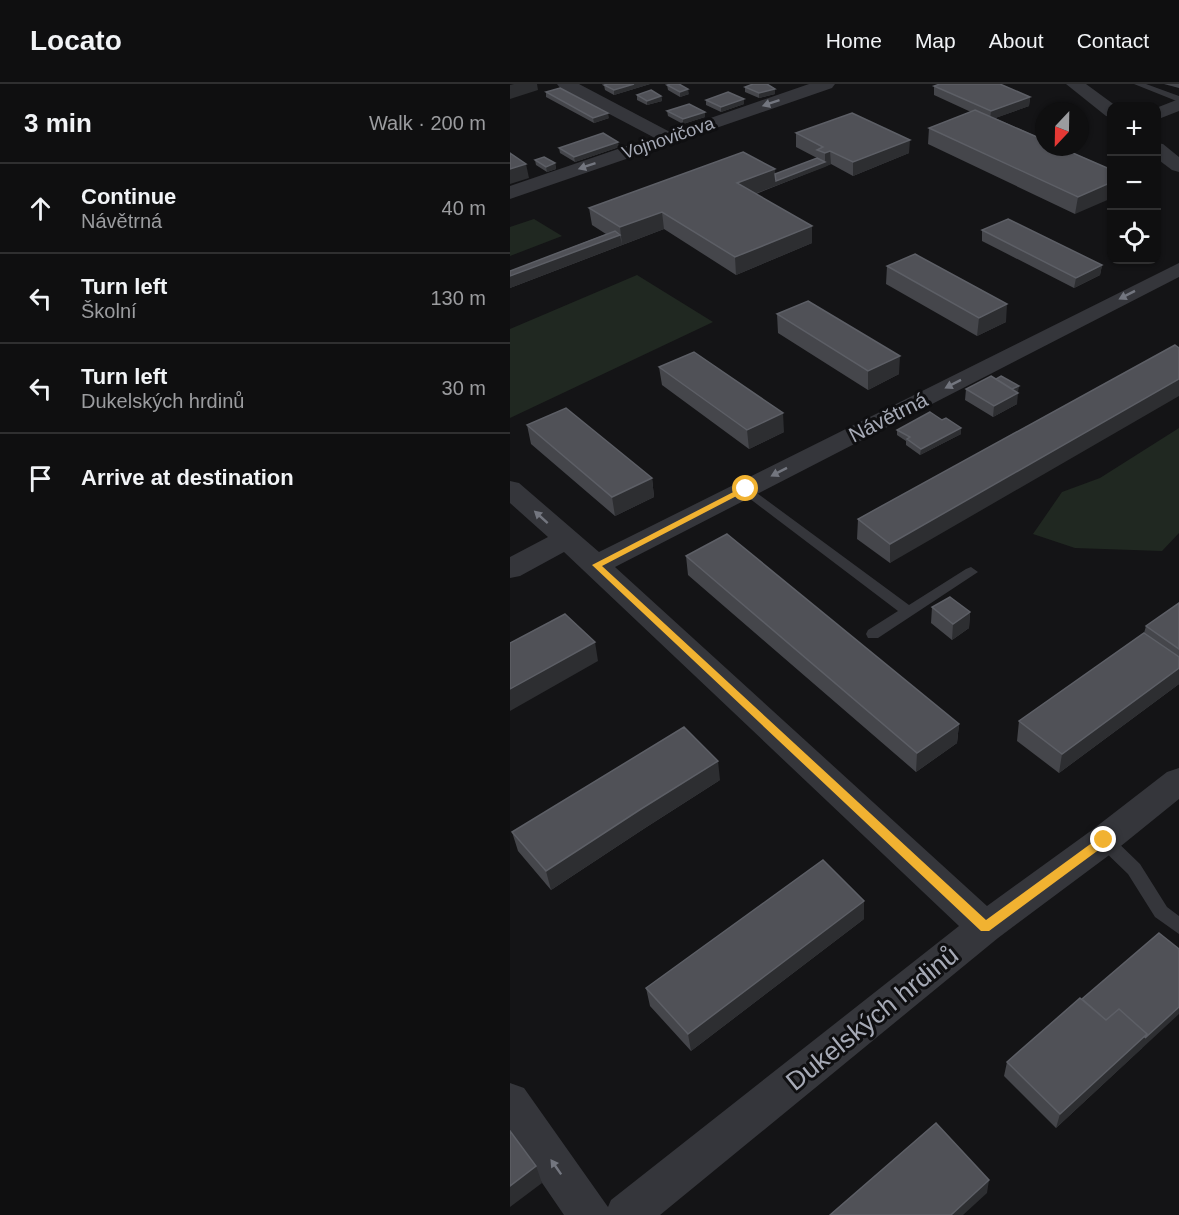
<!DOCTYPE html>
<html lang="en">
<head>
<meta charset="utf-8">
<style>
  :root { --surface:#0f0f10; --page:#1d1d1e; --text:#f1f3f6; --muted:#9b9c9f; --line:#2f2f30 }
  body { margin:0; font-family:Helvetica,sans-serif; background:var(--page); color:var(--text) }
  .controls { position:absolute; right:18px; top:18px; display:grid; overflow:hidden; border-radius:12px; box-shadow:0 2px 4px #0004 }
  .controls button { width:54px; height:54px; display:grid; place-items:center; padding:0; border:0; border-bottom:2px solid var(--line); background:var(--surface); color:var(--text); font:30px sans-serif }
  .compass { position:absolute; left:525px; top:18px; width:54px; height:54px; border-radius:50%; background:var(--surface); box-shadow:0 2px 4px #0004; rotate:202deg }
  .stop { position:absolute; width:18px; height:18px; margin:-14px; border:4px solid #f1b231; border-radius:50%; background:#fff }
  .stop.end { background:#f1b231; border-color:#fff; box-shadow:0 2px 6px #0008 }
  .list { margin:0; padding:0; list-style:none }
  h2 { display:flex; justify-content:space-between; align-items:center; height:78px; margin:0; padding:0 24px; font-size:26px }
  h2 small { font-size:20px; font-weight:400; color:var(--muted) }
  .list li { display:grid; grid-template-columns:39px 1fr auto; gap:18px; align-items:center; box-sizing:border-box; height:90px; padding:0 24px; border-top:2px solid var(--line) }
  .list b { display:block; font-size:22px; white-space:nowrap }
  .list p { margin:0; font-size:20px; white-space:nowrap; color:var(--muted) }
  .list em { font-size:20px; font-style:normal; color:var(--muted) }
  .icon { flex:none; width:33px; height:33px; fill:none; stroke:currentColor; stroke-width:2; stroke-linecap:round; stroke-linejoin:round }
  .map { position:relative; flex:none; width:669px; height:1131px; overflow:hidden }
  header { display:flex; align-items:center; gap:36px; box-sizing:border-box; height:84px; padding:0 30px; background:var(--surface); border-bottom:2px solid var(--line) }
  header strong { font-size:28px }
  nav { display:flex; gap:33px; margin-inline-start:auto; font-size:21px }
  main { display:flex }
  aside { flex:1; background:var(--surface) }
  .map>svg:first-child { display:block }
</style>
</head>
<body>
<header>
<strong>Locato</strong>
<nav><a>Home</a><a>Map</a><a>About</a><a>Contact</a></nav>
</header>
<main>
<aside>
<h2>3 min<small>Walk · 200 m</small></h2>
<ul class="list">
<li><svg class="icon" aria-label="ahead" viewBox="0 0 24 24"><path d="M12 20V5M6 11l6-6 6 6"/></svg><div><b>Continue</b><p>Návětrná</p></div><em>40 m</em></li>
<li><svg class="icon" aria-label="left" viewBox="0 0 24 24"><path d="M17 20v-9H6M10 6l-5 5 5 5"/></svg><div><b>Turn left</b><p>Školní</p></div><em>130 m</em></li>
<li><svg class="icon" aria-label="left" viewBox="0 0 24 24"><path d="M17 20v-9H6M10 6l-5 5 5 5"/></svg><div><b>Turn left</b><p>Dukelských hrdinů</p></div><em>30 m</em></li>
<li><svg class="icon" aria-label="arrive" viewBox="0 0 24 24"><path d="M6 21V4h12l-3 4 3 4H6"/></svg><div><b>Arrive at destination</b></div></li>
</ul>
</aside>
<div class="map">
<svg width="669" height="1131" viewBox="0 0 669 1131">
  <rect width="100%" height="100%" fill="#141416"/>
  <path fill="#202821" d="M24,135l28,17 -52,20v-29z
    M127,191l76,47 -203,96v-89z
    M669,344v105l-17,18 -87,-3 -42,-14 29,-42 38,-14z"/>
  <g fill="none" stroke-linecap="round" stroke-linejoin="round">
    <path fill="#35363b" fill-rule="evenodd" d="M624,0h12l33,12v6z
      M236,401l163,120 57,-36 5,-2 7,5 -100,66h-10l-2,-4 2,-4 30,-19 -157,-119 -2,-3 2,-3z
      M594,749l6,2 30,29 27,43 12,9v18l-24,-17 -27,-43 -30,-29 -3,-5 3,-5z"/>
    <path fill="#35363b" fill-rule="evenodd" d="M47,0h22l91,48 139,-48h26l-3,4 -322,111v-13l143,-49 -93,-49z
      M556,0h20l30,22h-4v11l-6,-1z
      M669,15v12l-23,9v-12z
      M646,59l7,1 16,13v15l-7,-2 -16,-12z
      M669,179v14l-564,290 372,339 105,-76 75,-58 12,-4v31l-63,51 -118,88 -338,277h-96l-54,-79v-53l14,5 84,119 3,-7 348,-274 -395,-374 -44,24 -10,2v-21l38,-20 -38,-34v-22l9,2 80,69z"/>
  </g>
  <path fill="#45464b" d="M140,0l-36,11 -9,-5 -1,-5z
    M654,0h15v4z
    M157,1l22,9 -9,3 -12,-7z
    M424,2l96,11 -1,9 -34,12 117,52 -37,44 -147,-70 1,-16 42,-16 -37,-17z
    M235,3l30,7 -16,4 -14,-6z
    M36,8l63,26 -15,5 -48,-26z
    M127,11l24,1 1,5 -15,4 -10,-5z
    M196,16l38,4 -23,8 -15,-7z
    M157,27l38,1v5l-22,7 -15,-8z
    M286,49l113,20 -56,23 -22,-12 -75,30 56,49 -76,32 -72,-46 -154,59v-17l96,-37 -14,-9 -3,-17 186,-34 42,-16 -21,-11z
    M109,63l-44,15 -15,-9 -1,-5z
    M25,76l20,3 1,6 -9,3 -11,-7z
    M472,146l120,35 -2,10 -26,13 -92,-47z
    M377,182l119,56 -29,14 -91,-52z
    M267,230l122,60 -31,16 -90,-57z
    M665,261l-285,218 -33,-24 1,-20z
    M149,283l125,65 -35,17 -87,-64z
    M486,295l23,7 -2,6v12l-24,13 -28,-17 1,-11z
    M432,336l19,8v6l-41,21 -14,-10v-4l-9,-6v-5z
    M17,341l125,53 2,19 -39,19 -84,-72z
    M176,472l273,168 -2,19 -41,29 -228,-197z
    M669,519v81l-120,89 -42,-32 2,-20 125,-88 2,-7z
    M422,523l38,5 -1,16 -17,12 -21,-17z
    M210,696l-75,48 -94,62 -33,-39 -6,-19z
    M354,835l-173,132 -41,-45 -4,-18z
    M632,964l-86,80 -52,-52 3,-14z"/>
  <path fill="#2d2e31" d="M4,0h23l1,6 -28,9v-14z
    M124,0h16l-36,11v-5z
    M178,5l1,5 -9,3v-5z
    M265,5v5l-16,4v-5z
    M151,12l1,5 -15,4v-4z
    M520,13l-1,9 -39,14 1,-9z
    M234,15v5l-23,8v-5z
    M195,28v5l-22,7v-5z
    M98,29l1,5 -15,5 -1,-5z
    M400,56l-1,13 -56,23v-14z
    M108,58l1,5 -44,15 -1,-5z
    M320,67l1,13 -6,3v-14z
    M315,78v5l-87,33 -1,-17 38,-14 1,12z
    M45,79l1,6 -9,3 -1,-5z
    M16,80l3,14 -19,6v-15z
    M602,98v16l-37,16 3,-17z
    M152,128l2,17 -42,16 -2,-18z
    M302,142v17l-76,32 -1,-18z
    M110,151l2,10 -112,43v-12z
    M592,181l-2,10 -26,13 2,-10z
    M497,220l-1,18 -29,14 2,-18z
    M390,272l-1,18 -31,16v-19z
    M669,295v17l-289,167v-19z
    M509,302l-1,6 -11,6 1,-6z
    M508,309l-1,11 -24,13 1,-11z
    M273,329l1,19 -35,17 -2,-19z
    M451,344v6l-41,21 1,-6z
    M142,394l2,19 -39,19 -3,-19z
    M460,528l-1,16 -17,12 1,-16z
    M85,558l3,19 -88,50v-22z
    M669,584v16l-120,89 3,-19z
    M449,640l-2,19 -41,29 1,-19z
    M208,677l2,19 -75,48 -94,62 -5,-19 95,-62z
    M354,817v18l-173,132 -3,-17z
    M669,923v7l-123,114 4,-14 87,-80z
    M26,1082l6,17 -32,24v-21z
    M479,1096l-2,13 -24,22h-12z"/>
  <path fill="#505157" stroke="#5d5f66" stroke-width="1.5" d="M98,0h26l-20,6 -10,-5z
    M161,0h8l9,5 -8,3 -13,-7z
    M243,0h14l8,5 -16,4 -14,-6z
    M430,0h60l30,13 -39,14 -57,-25z
    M50,4l48,25 -15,5 -47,-26z
    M141,6l10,6 -14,5 -10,-6z
    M218,8l16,7 -23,8 -15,-7z
    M179,20l16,8 -22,7 -16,-8z
    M465,26l69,30v7h15l53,23v12l-34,15 -149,-69z
    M342,29l58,27 -57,22 -23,-11 -5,2 -8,-3 6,-3 -27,-14z
    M93,49l15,9 -44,15 -15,-9z
    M233,68l32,17 -38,14 75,43 -77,31 -73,-45 -42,15 -31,-19z
    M0,69l16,11 -16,5z
    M34,73l11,6 -9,4 -11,-7z
    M307,74l8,4 -49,19 -1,-7z
    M498,135l94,46 -26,13 -94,-48z
    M105,147l5,4 -110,41v-5z
    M405,170l92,50 -28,14 -92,-52z
    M298,217l92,55 -32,15 -91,-57z
    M665,261l4,3v31l-289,165 -32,-25z
    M184,268l89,61 -36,17 -88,-63z
    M481,292l27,17 -24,13 -28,-17z
    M491,292l18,10 -7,3 -16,-10z
    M56,324l86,70 -40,19 -85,-72z
    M420,328l12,8 4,-2 15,10 -40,21 -14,-10 3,-2 -13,-7z
    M217,450l232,190 -42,29 -231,-197z
    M440,513l20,15 -17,12 -21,-17z
    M669,519v46l-33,-23z
    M55,530l30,28 -85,47v-46z
    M634,549l35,24v11l-117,86 -43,-33z
    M174,643l34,34 -77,48 -95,62 -34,-39z
    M313,776l41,41 -176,133 -42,-46z
    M649,849l20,16v58l-34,31 2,-4 -28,-25 -13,11 -24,-21z
    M570,914l26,22 13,-11 28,25 -87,80 -53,-52z
    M426,1039l53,57 -38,35h-121z
    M0,1047l26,35 -26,20z"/>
  <defs><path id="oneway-solid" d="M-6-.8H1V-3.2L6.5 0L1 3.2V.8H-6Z" transform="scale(1.5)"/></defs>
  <g fill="#73767f">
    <use href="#oneway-solid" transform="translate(261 19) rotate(161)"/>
    <use href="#oneway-solid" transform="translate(77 82) rotate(161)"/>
    <use href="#oneway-solid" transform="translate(617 211) rotate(153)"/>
    <use href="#oneway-solid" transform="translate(443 300) rotate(153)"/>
    <use href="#oneway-solid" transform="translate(269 388) rotate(153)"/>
    <use href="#oneway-solid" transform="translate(31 433) rotate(-138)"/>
    <use href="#oneway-solid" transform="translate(46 1083) rotate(-125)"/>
  </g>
  <path fill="#f1b231" d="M233,403l7,2 -148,77 384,354 114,-83h8v6l-119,88h-8l-389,-366z"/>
  <g text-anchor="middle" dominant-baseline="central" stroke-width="6" stroke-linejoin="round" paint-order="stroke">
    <g font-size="18" fill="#a6aab6" stroke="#0f0f11">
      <text transform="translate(158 54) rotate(-19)">Vojnovičova</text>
    </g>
    <g font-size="21" fill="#a6aab6" stroke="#0f0f11">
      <text transform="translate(378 333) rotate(-27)">Návětrná</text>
    </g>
    <g font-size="26" fill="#a6aab6" stroke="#0f0f11">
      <text transform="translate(362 934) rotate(-39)">Dukelských hrdinů</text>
    </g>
  </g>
</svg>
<div class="controls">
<button>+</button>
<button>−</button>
<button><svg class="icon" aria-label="locate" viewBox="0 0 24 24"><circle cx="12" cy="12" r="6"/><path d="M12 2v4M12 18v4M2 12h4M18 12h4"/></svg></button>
</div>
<svg class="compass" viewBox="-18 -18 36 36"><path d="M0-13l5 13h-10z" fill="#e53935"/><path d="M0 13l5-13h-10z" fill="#9b9c9f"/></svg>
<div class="stop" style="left:236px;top:405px"></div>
<div class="stop end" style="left:594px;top:756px"></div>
</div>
</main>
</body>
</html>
